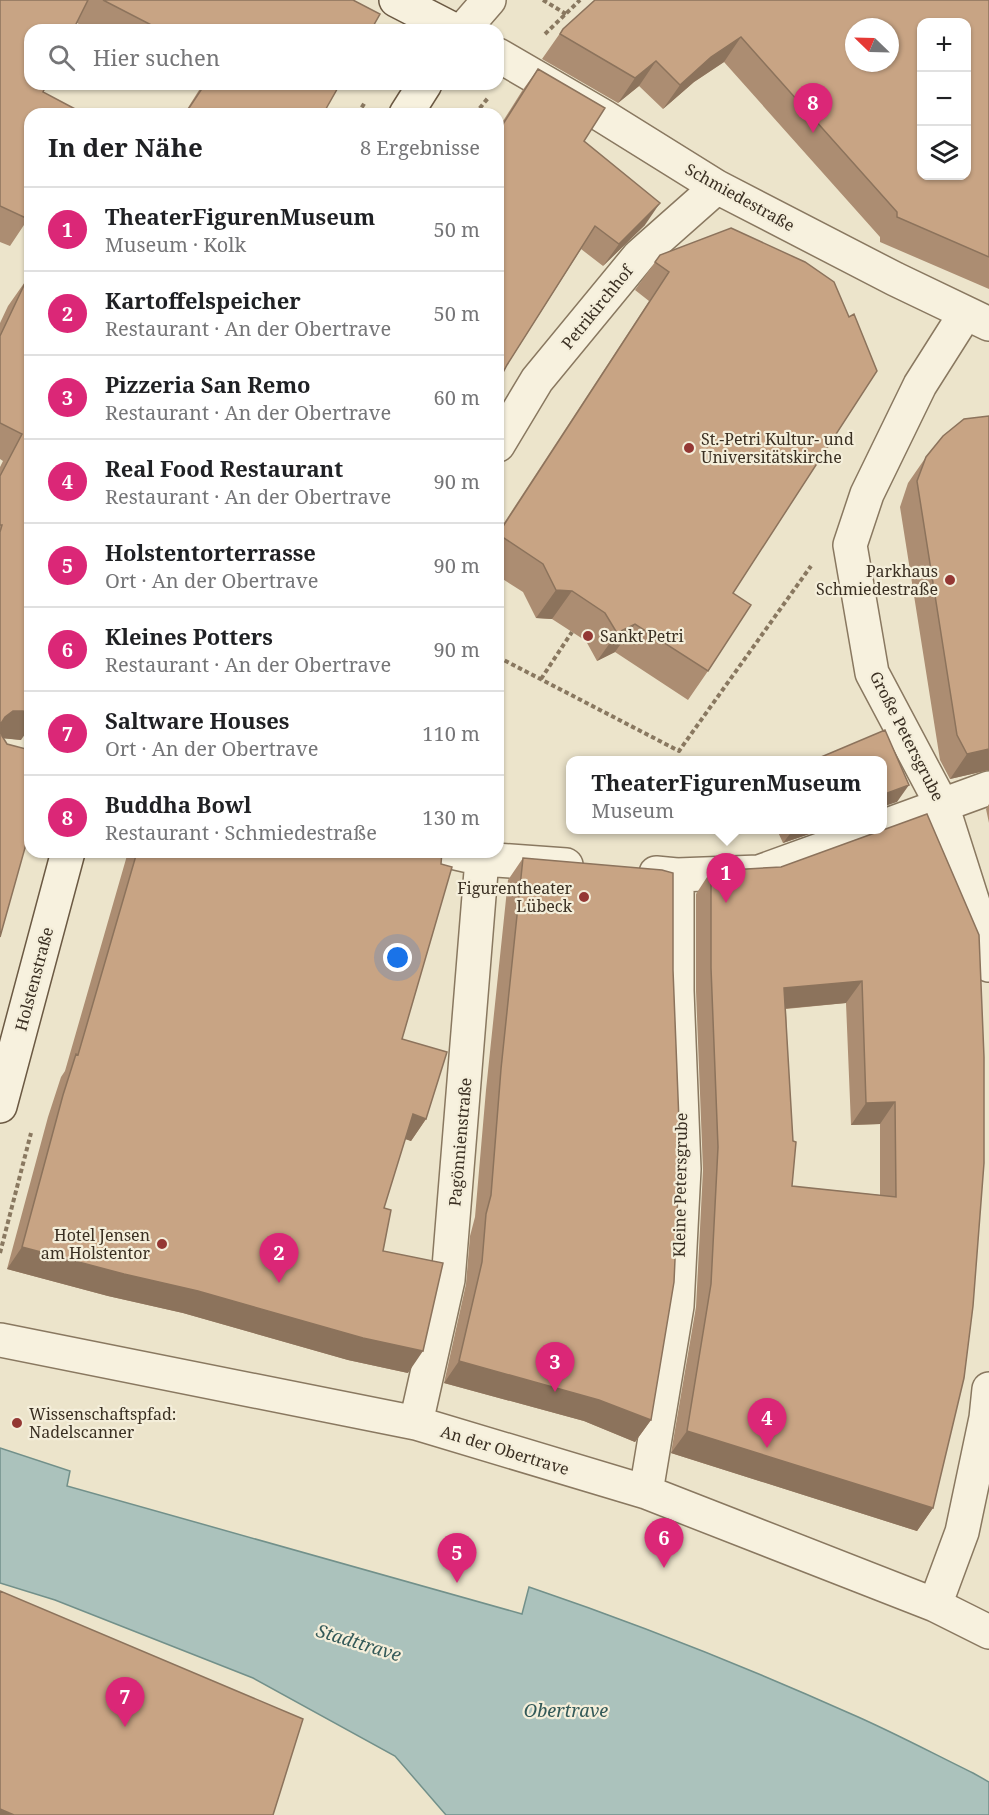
<!DOCTYPE html>
<html lang="de">
<head>
<meta charset="utf-8">
<style>
  :root { --surface:#fff; --page:#f6f6f6; --text:#202124; --muted:#757577; --line:#e0e0e0; --accent:#db2777 }
  body { margin:0; font-family:"Noto Serif",serif; background:var(--page); color:var(--text) }
  .controls { position:absolute; right:18px; top:18px; display:grid; overflow:hidden; border-radius:12px; box-shadow:0 2px 4px #0004 }
  .controls button { width:54px; height:54px; display:grid; place-items:center; padding:0; border:0; border-bottom:2px solid var(--line); background:var(--surface); color:var(--text); font:30px sans-serif }
  .compass { position:absolute; left:845px; top:18px; width:54px; height:54px; border-radius:50%; background:var(--surface); box-shadow:0 2px 4px #0004; rotate:293deg }
  .you { position:absolute; left:398px; top:958px; width:21px; height:21px; margin:-15px; border:4px solid #fff; border-radius:50%; background:#1a73e8; box-shadow:0 0 0 9px #1a73e833 }
  .badge { display:grid; place-items:center; width:39px; height:39px; border-radius:50%; background:var(--accent); color:#fff; font-size:20px; font-weight:700 }
  .pin { position:absolute; translate:-50% -50px; filter:drop-shadow(0 2px 3px #0008) }
  .pin::after { content:''; position:absolute; top:32px; width:21px; height:18px; background:inherit; clip-path:polygon(0 0,100% 0,50% 100%) }
  .popup { position:absolute; left:566px; top:756px; width:321px; height:78px; box-sizing:border-box; display:grid; place-content:center; border-radius:12px; background:var(--surface); filter:drop-shadow(0 2px 4px #0005); font-size:20px; white-space:nowrap; color:var(--muted) }
  .popup b { font-size:22px; color:var(--text) }
  .popup::after { content:''; position:absolute; left:50%; top:100%; margin-left:-12px; border:12px solid transparent; border-top-color:var(--surface) }
  .list { margin:0; padding:0; list-style:none }
  h2 { display:flex; justify-content:space-between; align-items:center; height:78px; margin:0; padding:0 24px; font-size:26px }
  h2 small { font-size:20px; font-weight:400; color:var(--muted) }
  .list li { display:grid; grid-template-columns:39px 1fr auto; gap:18px; align-items:center; box-sizing:border-box; height:84px; padding:0 24px; border-top:2px solid var(--line) }
  .list b { display:block; font-size:22px; white-space:nowrap }
  .list p { margin:0; font-size:20px; white-space:nowrap; color:var(--muted) }
  .list em { font-size:20px; font-style:normal; color:var(--muted) }
  .icon { flex:none; width:33px; height:33px; fill:none; stroke:currentColor; stroke-width:2; stroke-linecap:round; stroke-linejoin:round }
  .map { position:relative; flex:none; width:989px; height:1815px; overflow:hidden }
  .search { position:absolute; background:var(--surface); box-shadow:0 2px 4px #0004; left:24px; top:24px; width:480px; height:66px; display:flex; align-items:center; gap:15px; box-sizing:border-box; padding:0 21px; border-radius:18px; color:var(--muted); font-size:22px }
  .panel { position:absolute; background:var(--surface); box-shadow:0 2px 4px #0004; left:24px; top:108px; width:480px; height:750px; border-radius:18px }
  .map>svg:first-child { display:block }
</style>
</head>
<body>
<div class="map">
<svg width="989" height="1815" viewBox="0 0 989 1815">
  <rect width="100%" height="100%" fill="#ece4cb"/>
  <path fill="#abc2bc" stroke="#72908a" stroke-width="1.5" d="M0,1448l70,23 -3,15 455,128 7,-27c109,37 215,79 320,126 42,18 83,40 124,60l16,9v33h-543l-51,-59 -142,-78 -198,-78 -55,-17z"/>
  <g fill="none" stroke-linecap="round" stroke-linejoin="round">
    <defs>
      <path id="street" d="M463,30l26,-30
        M498,55l105,61 114,71 178,92 94,45
        M965,314l-45,71 -53,109 -17,51 22,128 70,132 41,129 6,31
        M498,445l39,-65 102,-124 78,-69
        M882,827l107,-39
        M451,852l31,7 84,6
        M656,873l21,2 82,-3 116,-42
        M0,1340l416,83 230,69 289,113 54,27
        M416,1423l32,-143 34,-421
        M646,1492l31,-186 7,-137 -7,-178v-116
        M935,1605l27,-73 24,-114 3,-29"/>
      <path id="secondary" d="M396,0l58,30
        M406,114l19,-30
        M0,1106l68,-254"/>
    </defs>
    <use href="#street" stroke="#897860" stroke-width="36"/>
    <use href="#secondary" stroke="#6b5943" stroke-width="36"/>
    <path stroke="#897860" stroke-width="4" stroke-dasharray="4.5 3" stroke-linecap="butt" d="M543,0l23,14
      M545,34l35,-34
      M358,114l7,-12
      M475,114l13,-16
      M498,657l181,94 132,-185
      M541,679l31,-47
      M0,1253l31,-120"/>
    <use href="#street" stroke="#f7f1de" stroke-width="33"/>
    <use href="#secondary" stroke="#f7f1de" stroke-width="33"/>
  </g>
  <path fill="#ac8d72" fill-rule="evenodd" d="M0,0h353l18,30h-281l-13,-7 -34,69 -15,127 -18,27 -10,-4z
    M989,0v289l-109,-47v-5l-156,-175 -30,20 -31,27 -24,-23 -21,17 -76,-44 21,-30z
    M538,69l46,72 61,84 -42,41 -22,-17 -74,116 -9,17v-253l24,-38z
    M196,84h144l-17,30h-139l17,-27z
    M731,228l2,365 -25,78 -20,29 -73,-48 -18,9 -11,-20 -34,-22 -16,-1 -13,-26 -25,-16v-44l151,-231 -14,-11 20,-28z
    M27,279l-6,461 -18,-2 -3,199v-470l3,-6 -3,-2v-136l8,-17z
    M926,457l63,313 -39,9 -10,-19 -40,-253 8,-24z
    M989,804v19l-3,-14z
    M927,814l6,694 -16,23 -246,-78 25,-146 7,-137 -7,-179v-97l15,-23 70,-4zM846,1003l5,122 29,-1v71l-88,-9 -6,-177z
    M777,830h44l-38,13z
    M128,852h314l-40,187 24,80 -15,22 -6,-2 -21,69 -1,43 25,122 -60,-13 -165,-47 -75,-17 -101,-27 41,-152 13,-40 4,-6z
    M523,858l128,562 -16,22 -51,-21 -140,-38 22,-99 4,-48 5,-19 11,-127 22,-210z"/>
  <path fill="#8c735c" d="M741,37l-17,25 -30,20 -31,27 17,-24 31,-28z
    M656,61l-17,25 -21,17 17,-25z
    M660,203l-15,22 -42,41 16,-22z
    M556,590l16,1 -20,28 -16,-1z
    M635,624l-20,28 -18,9 20,-28z
    M13,711h9l8,1v15l-9,13 -21,-2v-14l5,-7z
    M989,749v21l-39,9 17,-25z
    M909,785l-12,17 -15,5v-12z
    M793,830h28l-38,13z
    M862,981l-16,22 -77,7 15,-22z
    M895,1102l-15,22 -29,1 15,-22z
    M413,1114l13,5 -15,22 -14,-5z
    M22,1247l176,44 225,60 -15,22 -60,-13 -165,-47 -75,-17 -101,-27z
    M459,1361l140,39 52,20 -16,22 -51,-21 -140,-38z
    M687,1431l246,77 -16,23 -246,-78z
    M0,1809l14,6h-14z"/>
  <path fill="#c8a484" stroke="#8c735c" stroke-width="1.5" fill-rule="evenodd" d="M0,0h88l-15,30h-43v54h17l-4,8 34,18 -1,4h-46v102l-2,3 -28,-13z
    M103,0h250l27,14 -9,16h-210z
    M595,0h394v257l-92,-40v-5l-156,-175 -30,20 -31,28 -24,-24 -21,17 -75,-44 3,-5zM921,22h45v154h-45zM854,27h36v36h-36z
    M538,69l67,39 -21,33 76,62 -41,41 -24,-18 -88,139 -9,17v-250z
    M205,84h135l-17,30h-138z
    M731,228l74,34 29,20 15,35 5,-3 23,57 -144,222 18,12 -43,66 -73,-47 -18,9 -12,-20 -33,-22 -16,-1 -13,-26 -45,-30 171,-262 -14,-10 5,-7z
    M30,276v436l-8,-1h-9l-8,6 -5,8 2,11 5,8 23,6v80l-30,107v-405l2,-7h-2v-49l22,-42 -22,-11v-87l27,-57z
    M989,416v333l-22,5 -10,-19 -40,-254 9,-24 17,-21 21,-17z
    M885,730l24,55 -27,10v-35h-68z
    M927,814l52,121 5,122v106l-11,143 -9,72 -31,130 -246,-77 24,-147 7,-137 -7,-179v-97l70,-4zM862,981l4,122 29,-1 1,95 -104,-11 4,-44 -3,-1 -9,-153z
    M137,852h305l-1,12 11,3 -50,172 45,13 -21,67 -13,-5 -29,94 7,2 -8,41 60,12 -20,88 -60,-13 -165,-47 -74,-17 -102,-27 41,-152 13,-41 2,1z
    M523,858l139,12 11,3v97l7,177 -6,135 -23,138 -52,-20 -140,-39 23,-99 4,-48 5,-19 10,-126z
    M0,1591l303,128 -30,96h-259l-14,-6z"/>
  <g fill="#943834" stroke="#f4eeda" stroke-width="2">
    <circle cx="689" cy="448" r="6"/>
    <circle cx="950" cy="580" r="6"/>
    <circle cx="588" cy="636" r="6"/>
    <circle cx="584" cy="897" r="6"/>
    <circle cx="162" cy="1244" r="6"/>
    <circle cx="17" cy="1423" r="6"/>
  </g>
  <g text-anchor="middle" dominant-baseline="central" stroke-width="4.5" stroke-linejoin="round" paint-order="stroke">
    <g font-size="16" fill="#3a2f22" stroke="#f4eeda">
      <text transform="translate(740 197) rotate(29)">Schmiedestraße</text>
      <text transform="translate(597 307) rotate(-51)">Petrikirchhof</text>
      <text transform="translate(907 736) rotate(63)">Große Petersgrube</text>
      <text transform="translate(34 979) rotate(-75)">Holstenstraße</text>
      <text transform="translate(460 1142) rotate(-85)">Pagönnienstraße</text>
      <text transform="translate(680 1185) rotate(-89)">Kleine Petersgrube</text>
      <text transform="translate(505 1450) rotate(17)">An der Obertrave</text>
    </g>
    <g font-size="16" fill="#3a2f22" stroke="#f4eeda" text-anchor="start">
      <text x="701" y="439">St.-Petri Kultur- und<tspan x="701" dy="18">Universitätskirche</tspan></text>
      <text x="938" y="571" text-anchor="end">Parkhaus<tspan x="938" dy="18">Schmiedestraße</tspan></text>
      <text x="600" y="636">Sankt Petri</text>
      <text x="572" y="888" text-anchor="end">Figurentheater<tspan x="572" dy="18">Lübeck</tspan></text>
      <text x="150" y="1235" text-anchor="end">Hotel Jensen<tspan x="150" dy="18">am Holstentor</tspan></text>
      <text x="29" y="1414">Wissenschaftspfad:<tspan x="29" dy="18">Nadelscanner</tspan></text>
    </g>
    <g font-size="18" font-style="italic" fill="#335958" stroke="#f4eeda">
      <text transform="translate(359 1642) rotate(17)">Stadttrave</text>
      <text x="566" y="1710">Obertrave</text>
    </g>
  </g>
</svg>
<div class="controls">
<button>+</button>
<button>−</button>
<button><svg class="icon" aria-label="layers" viewBox="0 0 24 24"><path d="M12 4l9 5-9 5-9-5zM3 14l9 5 9-5"/></svg></button>
</div>
<svg class="compass" viewBox="-18 -18 36 36"><path d="M0-13l5 13h-10z" fill="#e53935"/><path d="M0 13l5-13h-10z" fill="#757577"/></svg>
<div class="you"></div>
<div class="pin badge" style="left:726px;top:903px">1</div>
<div class="popup"><b>TheaterFigurenMuseum</b>Museum</div>
<div class="pin badge" style="left:279px;top:1283px">2</div>
<div class="pin badge" style="left:555px;top:1392px">3</div>
<div class="pin badge" style="left:767px;top:1448px">4</div>
<div class="pin badge" style="left:457px;top:1583px">5</div>
<div class="pin badge" style="left:664px;top:1568px">6</div>
<div class="pin badge" style="left:125px;top:1727px">7</div>
<div class="pin badge" style="left:813px;top:133px">8</div>
<div class="search"><svg class="icon" aria-label="search" viewBox="0 0 24 24"><circle cx="10" cy="10" r="6"/><path d="M15 15l6 6"/></svg>Hier suchen</div>
<section class="panel">
<h2>In der Nähe<small>8 Ergebnisse</small></h2>
<ul class="list">
<li><span class="badge">1</span><div><b>TheaterFigurenMuseum</b><p>Museum · Kolk</p></div><em>50 m</em></li>
<li><span class="badge">2</span><div><b>Kartoffelspeicher</b><p>Restaurant · An der Obertrave</p></div><em>50 m</em></li>
<li><span class="badge">3</span><div><b>Pizzeria San Remo</b><p>Restaurant · An der Obertrave</p></div><em>60 m</em></li>
<li><span class="badge">4</span><div><b>Real Food Restaurant</b><p>Restaurant · An der Obertrave</p></div><em>90 m</em></li>
<li><span class="badge">5</span><div><b>Holstentorterrasse</b><p>Ort · An der Obertrave</p></div><em>90 m</em></li>
<li><span class="badge">6</span><div><b>Kleines Potters</b><p>Restaurant · An der Obertrave</p></div><em>90 m</em></li>
<li><span class="badge">7</span><div><b>Saltware Houses</b><p>Ort · An der Obertrave</p></div><em>110 m</em></li>
<li><span class="badge">8</span><div><b>Buddha Bowl</b><p>Restaurant · Schmiedestraße</p></div><em>130 m</em></li>
</ul>
</section>
</div>
</body>
</html>
